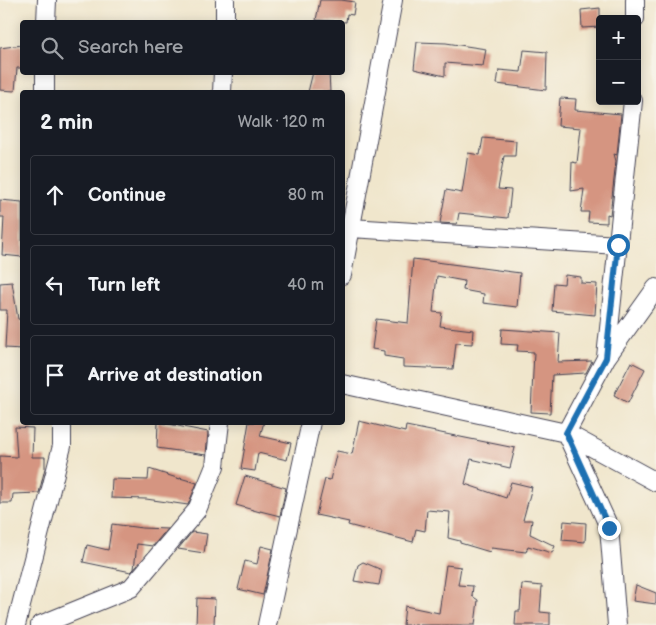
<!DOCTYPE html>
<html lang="en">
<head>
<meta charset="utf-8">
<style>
  :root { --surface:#171b24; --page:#242831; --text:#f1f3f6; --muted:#9ea1a6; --line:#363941 }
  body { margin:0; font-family:"Balsamiq Sans",sans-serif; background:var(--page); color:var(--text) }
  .controls { position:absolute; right:15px; top:15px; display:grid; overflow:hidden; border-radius:5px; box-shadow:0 2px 12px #0003 }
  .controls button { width:45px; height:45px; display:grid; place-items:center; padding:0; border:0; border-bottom:1px solid var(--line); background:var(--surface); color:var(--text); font:25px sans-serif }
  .stop { position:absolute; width:15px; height:15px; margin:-11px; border:4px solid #1f6fb2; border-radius:50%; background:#fff }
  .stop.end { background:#1f6fb2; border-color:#fff; box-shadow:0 1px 5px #0008 }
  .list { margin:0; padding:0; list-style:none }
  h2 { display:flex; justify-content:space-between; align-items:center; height:65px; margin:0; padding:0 20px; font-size:21px }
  h2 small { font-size:16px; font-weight:400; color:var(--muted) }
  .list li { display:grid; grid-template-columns:32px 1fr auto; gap:15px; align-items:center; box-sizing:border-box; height:80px; margin:0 10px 10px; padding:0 10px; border:1px solid var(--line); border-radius:5px }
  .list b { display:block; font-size:19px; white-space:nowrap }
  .list em { font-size:16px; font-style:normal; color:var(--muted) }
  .icon { flex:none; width:28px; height:28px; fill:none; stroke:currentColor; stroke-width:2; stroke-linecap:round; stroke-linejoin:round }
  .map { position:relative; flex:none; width:656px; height:625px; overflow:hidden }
  .search { position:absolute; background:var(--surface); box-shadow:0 2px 12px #0003; left:20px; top:20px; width:325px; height:55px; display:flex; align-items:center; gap:12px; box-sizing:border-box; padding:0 18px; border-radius:5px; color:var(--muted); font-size:19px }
  .panel { position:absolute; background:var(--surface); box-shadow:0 2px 12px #0003; left:20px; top:90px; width:325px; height:335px; border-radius:5px }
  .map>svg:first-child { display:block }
</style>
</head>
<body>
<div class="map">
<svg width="656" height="625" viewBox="0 0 656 625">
  <rect width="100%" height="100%" fill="#f7f3e8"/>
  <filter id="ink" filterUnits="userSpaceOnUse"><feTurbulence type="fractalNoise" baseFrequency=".02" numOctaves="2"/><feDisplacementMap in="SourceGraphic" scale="10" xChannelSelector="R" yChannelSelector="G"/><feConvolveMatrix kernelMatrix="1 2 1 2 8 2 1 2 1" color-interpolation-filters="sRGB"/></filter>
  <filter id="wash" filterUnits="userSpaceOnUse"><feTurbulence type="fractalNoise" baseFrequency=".0096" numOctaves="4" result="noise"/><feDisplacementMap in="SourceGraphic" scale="20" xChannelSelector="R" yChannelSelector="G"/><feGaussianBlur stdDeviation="1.12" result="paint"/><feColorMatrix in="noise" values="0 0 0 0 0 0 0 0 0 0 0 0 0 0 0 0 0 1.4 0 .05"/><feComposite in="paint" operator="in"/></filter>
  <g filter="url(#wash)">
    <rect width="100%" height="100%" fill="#f0e6cc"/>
    <g id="blocks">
      <path fill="#d59581" d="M320,0h21l14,2 -2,13 -6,-1 -1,8 -30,-2z
        M600,8v19l-18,1 -1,-18z
        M417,42l29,1 40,6 -3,17 -38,-3v13l-31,-7z
        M22,45v23h-5l-2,23 -15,-1v-42z
        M524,50l23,2 -1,38 -49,-6 2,-14 22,2z
        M313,72h16l1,20h-22z
        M560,98l16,1 -1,11 46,4 -4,41 -3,-1 2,7 -6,54 -3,-1v9l-19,-1 1,-10h-8l3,-23 -13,2 1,-29 5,1 4,-35 -23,-2z
        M483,138l33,3 -1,15h-11l-6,33 13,1 -3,28 -49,-5 -2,11 -17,-1 6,-33 16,3 6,-40 12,2z
        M0,200l22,2v55l-20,-2 2,-38h-4z
        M413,259l107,14 -3,34 -34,-4 1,-9 -21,-4 1,-9 -27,-5 -4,36 9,1 -2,13 33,4 -1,14 -16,-1 -3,26 -50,-2v-8l-19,-3v-5l-12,-2 4,-30 32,4z
        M565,275l16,2v6l16,1 -2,31 -43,-4 2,-28 10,1z
        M12,282l6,37 4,1v29l-17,-1 2,-38h-7v-27z
        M502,329l58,4 -2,29 34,-1 -6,12 -34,2 -2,38 -19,-1 3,-60 -17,-1 1,-6 -17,-1z
        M631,362l14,7 -17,34 -14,-8z
        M359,421l46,11 1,-6 109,22 -5,20 -39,-9 -6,25 41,14 5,-16 21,5 -9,33h9l-2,14 25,12 -3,7 -24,-7 -2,6 -35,-4 -1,4 -30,-9v-2l-12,-3 2,-26 -23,-2 -2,21 -9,-2 -3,13 -65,-17 1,-3 -33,-7 9,-36 5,1 7,-29 15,3z
        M158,422l50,10 -2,23 -49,-7z
        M249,422h15l-4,14 31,7 -4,17 -29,-7 -3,18 -14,-2z
        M15,427l18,1 -1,29h13v11l-6,25 -26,1 -1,9h-12v-47l17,1z
        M149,469l31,10v-1l17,5 -9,22 -42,-6 -35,-1 1,-19 36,1z
        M245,476l41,12 -6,28 -20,-5v1l-24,-7z
        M564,521l22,2 -1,19 -23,-2z
        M112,524l30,4 25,1 -14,17 -16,-2 -3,25 -3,3 -48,-10 4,-17 21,5z
        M192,532l15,2 -3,19 -26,-4z
        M261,546l12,3 -10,46 -25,-6 7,-28 12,3z
        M363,562l19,8 -3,15 -25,-4 4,-16z
        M446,565l15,2 -3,18 15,1 -1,10 6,4 -3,25h-72l2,-19 34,7z
        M522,584l20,2 -2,26 10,1v12h-35l1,-14h4z
        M636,585l20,8v11l-23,-3z
        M197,598l18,1 -1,26h-18z"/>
    </g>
  </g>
  <g filter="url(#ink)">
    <use href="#blocks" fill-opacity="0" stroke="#413f51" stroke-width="1"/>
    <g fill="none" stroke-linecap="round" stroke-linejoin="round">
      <defs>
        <path id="minor" d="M635,19v-19
          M46,22l1,-22
          M225,22v-22
          M45,92v-20
          M222,92l1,-20
          M351,228l267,17
          M342,275l51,-275
          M606,357l27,-256
          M342,384l224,49 90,49
          M16,625l46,-179v-24
          M40,625l91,-37 66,-78 18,-44 5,-44
          M267,625l44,-203
          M617,625l-8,-98 -43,-94 40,-75 50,-70"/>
      </defs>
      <use href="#minor" stroke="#413f51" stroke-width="20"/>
      <use href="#minor" stroke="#fff" stroke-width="18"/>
    </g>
  </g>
  <g fill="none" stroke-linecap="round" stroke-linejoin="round" filter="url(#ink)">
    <path stroke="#1f6fb2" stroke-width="6" d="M609,528l-43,-95 40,-75 12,-113"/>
  </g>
</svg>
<div class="controls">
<button>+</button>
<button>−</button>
</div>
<div class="stop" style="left:618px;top:245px"></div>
<div class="stop end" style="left:609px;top:528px"></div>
<div class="search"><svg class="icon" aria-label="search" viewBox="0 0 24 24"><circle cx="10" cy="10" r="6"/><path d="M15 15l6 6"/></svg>Search here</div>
<section class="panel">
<h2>2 min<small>Walk · 120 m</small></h2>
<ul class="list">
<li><svg class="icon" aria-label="ahead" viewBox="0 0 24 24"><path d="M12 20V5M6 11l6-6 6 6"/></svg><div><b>Continue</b></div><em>80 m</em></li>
<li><svg class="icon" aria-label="left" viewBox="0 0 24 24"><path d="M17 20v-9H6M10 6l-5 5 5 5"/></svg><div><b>Turn left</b></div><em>40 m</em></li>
<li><svg class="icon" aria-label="arrive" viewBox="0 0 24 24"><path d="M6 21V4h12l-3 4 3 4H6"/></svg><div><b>Arrive at destination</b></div></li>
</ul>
</section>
</div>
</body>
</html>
